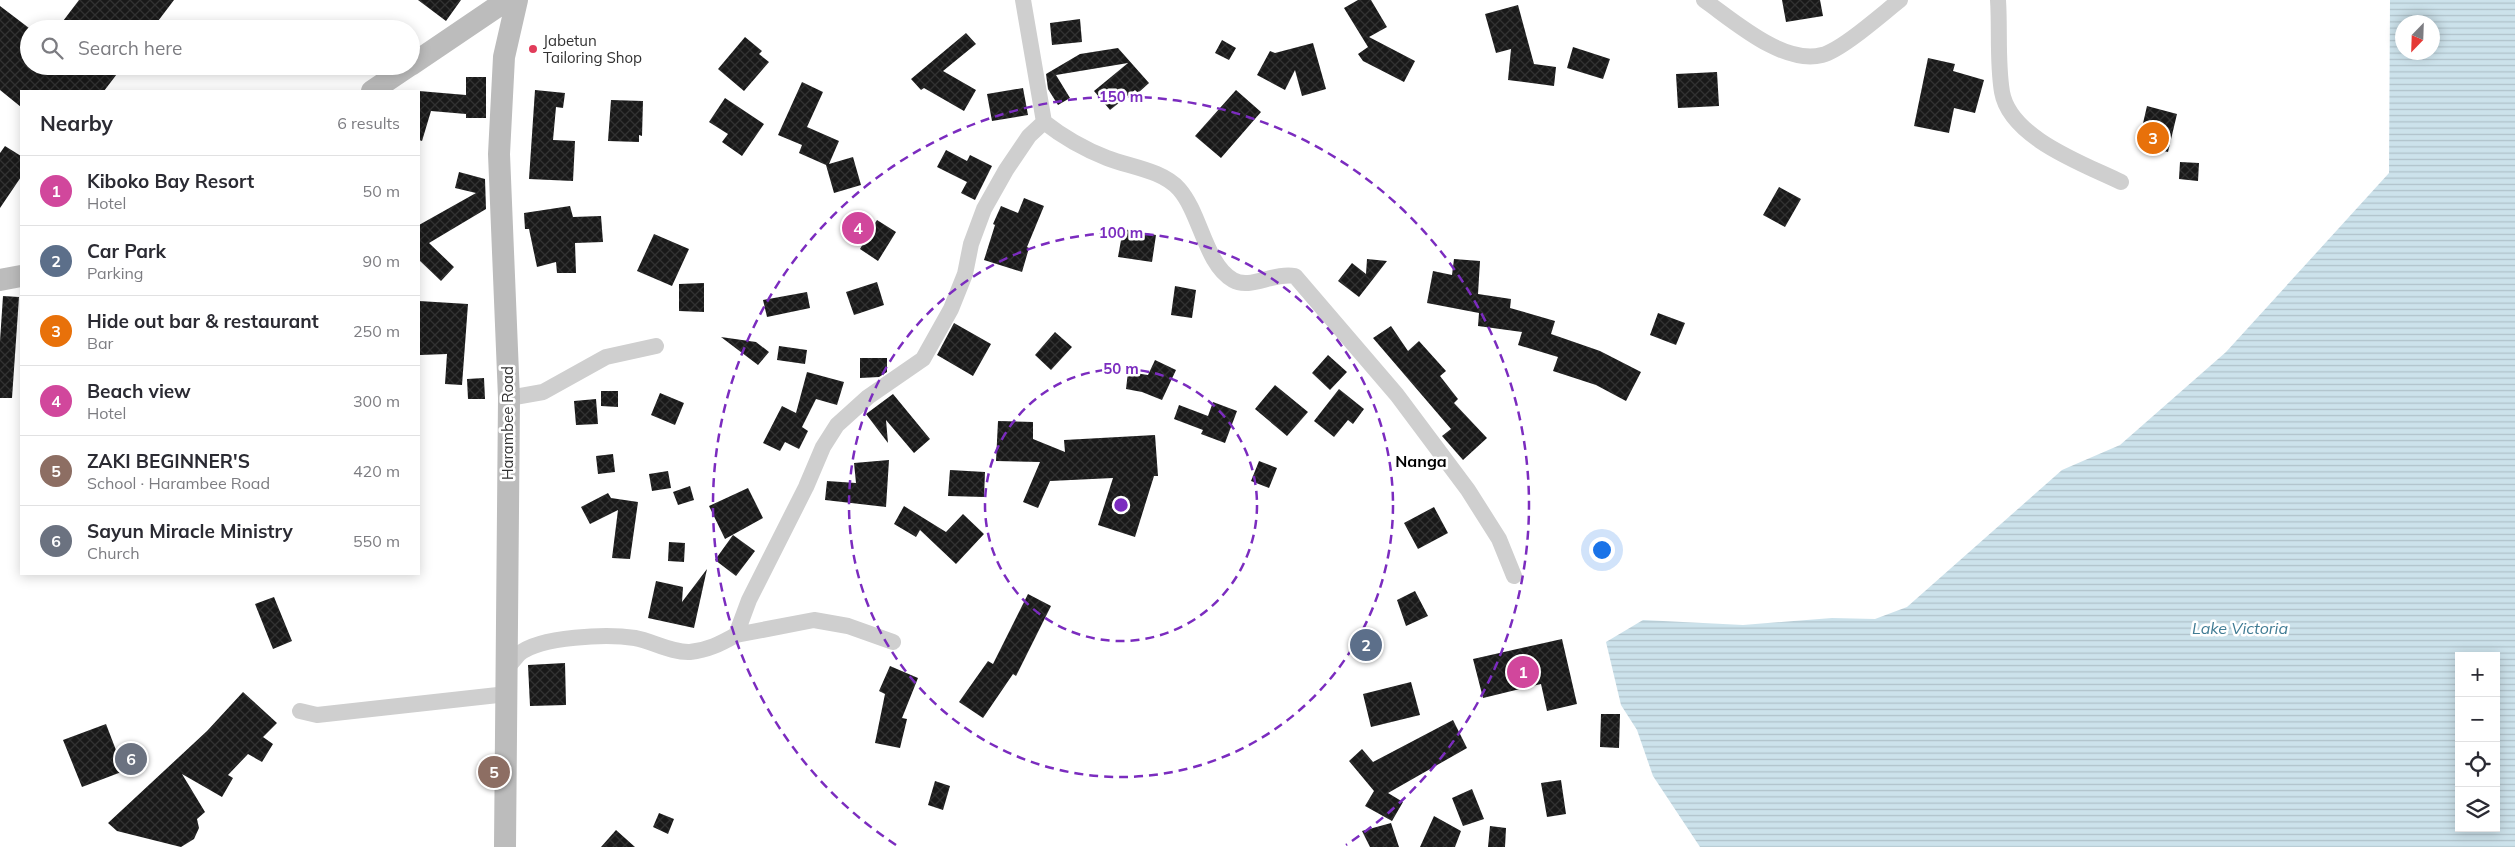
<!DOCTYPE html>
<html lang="en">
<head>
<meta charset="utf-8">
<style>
  :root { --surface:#fff; --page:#f2f2f3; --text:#2b2b33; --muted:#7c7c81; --line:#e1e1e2; --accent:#e13c5a }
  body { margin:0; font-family:Mulish,sans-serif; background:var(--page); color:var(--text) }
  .controls { position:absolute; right:15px; bottom:15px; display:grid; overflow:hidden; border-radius:0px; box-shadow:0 2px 12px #0003 }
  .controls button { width:45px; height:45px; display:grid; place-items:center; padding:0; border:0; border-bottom:1px solid var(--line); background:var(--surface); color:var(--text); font:25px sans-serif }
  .compass { position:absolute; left:2395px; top:15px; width:45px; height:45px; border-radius:50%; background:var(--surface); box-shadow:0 2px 12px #0003; rotate:203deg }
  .you { position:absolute; left:1601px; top:549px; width:18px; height:18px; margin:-12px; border:4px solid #fff; border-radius:50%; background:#1a73e8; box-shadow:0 0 0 8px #1a73e833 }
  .badge { display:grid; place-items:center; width:32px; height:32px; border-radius:50%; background:var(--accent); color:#fff; font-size:16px; font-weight:700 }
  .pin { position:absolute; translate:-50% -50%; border:2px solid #fff; box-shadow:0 1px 5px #0006 }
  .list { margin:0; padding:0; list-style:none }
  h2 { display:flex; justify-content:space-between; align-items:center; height:65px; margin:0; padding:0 20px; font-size:21px }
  h2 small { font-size:16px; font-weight:400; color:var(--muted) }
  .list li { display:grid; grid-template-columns:32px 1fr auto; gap:15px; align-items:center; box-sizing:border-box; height:70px; padding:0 20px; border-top:1px solid var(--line) }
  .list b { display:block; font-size:19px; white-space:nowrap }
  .list p { margin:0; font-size:16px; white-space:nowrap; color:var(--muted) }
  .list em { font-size:16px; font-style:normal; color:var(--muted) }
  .icon { flex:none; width:28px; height:28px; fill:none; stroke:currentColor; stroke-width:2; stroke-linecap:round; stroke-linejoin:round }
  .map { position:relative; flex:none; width:2515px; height:847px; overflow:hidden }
  .search { position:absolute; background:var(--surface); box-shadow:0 2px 12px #0003; left:20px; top:20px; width:400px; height:55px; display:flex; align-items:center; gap:12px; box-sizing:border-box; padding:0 18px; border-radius:28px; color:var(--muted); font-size:19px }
  .panel { position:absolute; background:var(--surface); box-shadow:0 2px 12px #0003; left:20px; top:90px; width:400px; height:485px; border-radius:0px }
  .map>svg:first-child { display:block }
</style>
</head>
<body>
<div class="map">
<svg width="2515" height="847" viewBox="0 0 2515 847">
  <defs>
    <pattern id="water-rules" width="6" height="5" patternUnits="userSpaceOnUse" patternTransform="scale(1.25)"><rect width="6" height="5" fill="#cce2eb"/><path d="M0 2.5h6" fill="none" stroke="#b0c2ca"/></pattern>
    <pattern id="building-cross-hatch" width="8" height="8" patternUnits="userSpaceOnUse" patternTransform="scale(1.25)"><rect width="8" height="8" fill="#191919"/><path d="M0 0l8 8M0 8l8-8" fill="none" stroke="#323232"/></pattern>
  </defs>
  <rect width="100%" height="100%" fill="#fff"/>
  <path fill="url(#water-rules)" fill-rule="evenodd" d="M2390,0h125v847h-815l-47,-71 -16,-46 -16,-25 -15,-63 37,-22 100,5 89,-7 43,1 32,-12 155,-137 58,-25 106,-93 163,-179zM2402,22h30v30h-30zM2459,656h37v172h-37z"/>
  <path fill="url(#building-cross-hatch)" d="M79,0h95l-22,29h-95z
    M418,0h43l-15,21z
    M1358,0h13l16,27 -18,10 46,24 -11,21 -41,-21 -5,-7 10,-7 -24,-39z
    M1782,0h38l3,16 -37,6z
    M1518,5l16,59 22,3 -2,19 -46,-6 3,-31 -15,4 -11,-39z
    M0,6l29,22v38h94l-19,25h-83v16l-21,-17z
    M1080,19l2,23 -30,3 -2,-22z
    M966,33l10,11 -33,27 33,19 -12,21 -40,-23 -3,2 -10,-11z
    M745,37l17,14 -3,3 10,8 -25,29 -26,-22z
    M1222,40l14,8 -7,12 -14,-7z
    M1313,43l13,46 -24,7 -7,-26 -10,20 -28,-15 13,-24 5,2z
    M1573,47l37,12 -7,20 -36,-11z
    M1118,48l31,35 -11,10 -3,-3 -25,20 -16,-19 34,-28 -72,12 14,23 -12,7 -10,-16 -2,-15 34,-20z
    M1928,58l27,6 -2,7 31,9 -9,33 -21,-5 -5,25 -35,-7z
    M1717,72l2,34 -41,2 -2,-34z
    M466,77h20v41h-20v-4l-35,-3 -9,30 -3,-1v-49l47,4z
    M802,82l21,10 -16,35 32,14 -10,23 24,-7 8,28 -27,8 -8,-28 -27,-12 3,-8 -24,-10z
    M1023,88l5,27 -36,6 -5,-27z
    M535,90l30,3 -2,15 -7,-1 -3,33 22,1 -2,40 -44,-2z
    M1236,90l25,22 -40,46 -26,-22z
    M725,98l39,26 -22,32 -20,-14 6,-8 -19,-12z
    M611,100l32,1 -1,35 -3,-1v7l-31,-1z
    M2147,106l30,8 -9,38 -30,-7z
    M5,146l16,10v21l-21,31v-55z
    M946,150l21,11 3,-6 22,11 -17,34 -14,-7 6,-11 -30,-15z
    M2180,162l19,1 -1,18 -19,-2z
    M459,172l26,7 1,30 -57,34 25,24 -13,14 -22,-21v-35l57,-32 -21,-5z
    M1779,187l22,12 -16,28 -22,-12z
    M1024,198l20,8 -17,41 2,1 -7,24 -38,-12 11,-35 -2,-1 8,-18 17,7z
    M570,206l3,11 28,-1 2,26 -28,1 1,30h-19l-1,-11 -19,5 -8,-38h-4l-1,-16z
    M877,220l19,12 -18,29 -18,-12z
    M1123,229l33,6 -4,27 -34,-5z
    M654,234l35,15 -17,37 -35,-15z
    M1367,259l20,2 -28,36 -21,-16 14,-18 14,11z
    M1454,259l26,2 -2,33 33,5 -1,9 45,13 -4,13 49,17 41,21 -15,29 -30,-16 -43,-14 5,-14 -40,-12 4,-13 -44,-6 1,-13 -52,-10 6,-32 19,4z
    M877,282l7,23 -30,10 -8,-23z
    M704,283v29l-25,-1v-27z
    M1175,286l21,4 -4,28 -21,-3z
    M807,292l3,16 -43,9 -4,-17z
    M3,296l16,1 -7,101h-12v-57z
    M419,301l49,3 -6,81 -17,-1 2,-30 -27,1z
    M1658,313l27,10 -9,22 -26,-10z
    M954,323l37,21 -18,32 -36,-21z
    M1391,326l17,25 11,-10 27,30 -6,5 18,23 -4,4 33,35 -24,22 -21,-24 9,-7 -78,-91z
    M1055,332l17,15 -21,23 -16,-15z
    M721,337l35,5 13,10 -11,13z
    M779,346l28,4 -2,14 -28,-4z
    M1328,355l19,17 -17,18 -18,-17z
    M860,358h27v14l-8,5 -19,1z
    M1155,360l21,10 -14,30 -20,-8 -16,-3 2,-17 20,3z
    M807,372l37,10 -7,23 -21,-6 -14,28 6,4 -9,18 -14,-7 -5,9 -17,-8 19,-37 14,7z
    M484,378l1,21h-17l-1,-20z
    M1275,385l33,27 -21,24 -32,-27z
    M1339,389l25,20 -11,15 -5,-4 -14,17 -20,-16z
    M601,391h17v16l-17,-1z
    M660,393l24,10 -9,22 -24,-10z
    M893,394l37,45 -16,14 -28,-33 2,23 -22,-29z
    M596,399l2,25 -22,1 -2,-24z
    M1213,402l24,9 -12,32 -24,-9 2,-4 -29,-11 5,-14 29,11z
    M998,421l35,1v17l32,13 -1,-12 91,-5 3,41h-4l-19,61 -37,-12 15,-47 -63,3 -12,27 -15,-6 17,-40 -44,-1z
    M613,454l2,18 -17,2 -2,-18z
    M889,460l-3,47 -61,-7 2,-19 29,2 -2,-20z
    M1259,461l18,7 -8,20 -18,-7z
    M950,470l35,2 -1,25 -36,-1z
    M668,471l3,17 -19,3 -3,-17z
    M690,486l4,14 -16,5 -5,-13z
    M748,488l15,30 -38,21 -16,-33z
    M608,493l3,5 27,4 -8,57 -18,-1 6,-48 -28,14 -9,-17z
    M904,506l42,26 17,-18 21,20 -28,30 -36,-34 -4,7 -22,-13z
    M1434,507l14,26 -30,16 -14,-26z
    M733,535l22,16 -19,25 -21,-16z
    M669,542l16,1 -1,19 -16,-1z
    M707,569l-13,59 -46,-10 8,-37 27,6 -1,15z
    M1415,591l13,25 -22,10 -9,-26z
    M1028,594l23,12 -35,70 -3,-2 -30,44 -24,-16 29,-41 5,3z
    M274,597l18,44 -19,8 -18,-45z
    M1562,639l15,65 -30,7 -6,-27 -58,14 -10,-39z
    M565,663l1,42 -36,1 -2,-41z
    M890,666l28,12 -16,40 5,1 -7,29 -25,-5 10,-49 -6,-3z
    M1411,682l9,33 -49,12 -8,-33z
    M243,692l34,31 -14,14 10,7 -11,18 -14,-8 -20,21 5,3 -11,19 -40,-23 23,38 -8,7 2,9 -5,11 -13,8 -64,-16 -9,-8 99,-92z
    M1601,714h19l-1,34 -19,-1z
    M1453,720l14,28 -79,45 15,9 -11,19 -27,-15 9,-15 -25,-30 13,-12 11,13z
    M106,724l18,47 -42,16 -19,-47z
    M1561,780l5,34 -19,3 -6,-34z
    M935,781l15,5 -7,24 -15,-5z
    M1472,789l12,30 -21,7 -11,-28z
    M659,813l15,6 -6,15 -15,-7z
    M1434,816l27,15 -6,16h-35z
    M1391,823l8,24h-29l-8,-16z
    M1490,826l16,2 -1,19h-17z
    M616,830l19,17h-34z"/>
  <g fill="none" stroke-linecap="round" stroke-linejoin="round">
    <path stroke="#cfcfcf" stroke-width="16" d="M1023,0l21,122c19,15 40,27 63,36 23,9 55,12 72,31 22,25 26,75 54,91 17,10 40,-8 62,-4l102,119 71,95 31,49 15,37
      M1704,0c30,21 79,65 118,55 20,-5 60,-41 78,-55
      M1998,0c2,30 -1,62 4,92 8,46 82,72 119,90
      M509,398l34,-6 63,-35 50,-11
      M736,635l78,-15 34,6 45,16
      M507,668c4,-4 8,-10 12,-14 21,-18 89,-20 116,-16 17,3 37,15 55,14 18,-2 30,-8 46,-17l13,-35 57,-113 17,-40 14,-22 31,-28 55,-38 28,-50 14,-35 6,-30 13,-35 22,-39 23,-34 15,-14
      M300,711l17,4 190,-21"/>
    <path stroke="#bcbcbc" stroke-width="22" d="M411,65l96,-65
      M372,91l37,-25
      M0,280l21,-4
      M505,847l4,-449 -10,-244 5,-97 13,-57"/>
  </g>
  <g fill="none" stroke="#7b2cbf" stroke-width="2.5" stroke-dasharray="9 6">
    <circle cx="1121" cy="505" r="136"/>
    <circle cx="1121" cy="505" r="272"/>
    <path d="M896 845A408 408 0 1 1 1346 845"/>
  </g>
  <circle fill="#e13c5a" stroke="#fff" stroke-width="2" cx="533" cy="49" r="5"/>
  <g text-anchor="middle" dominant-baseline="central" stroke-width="5" stroke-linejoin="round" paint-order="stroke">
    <g font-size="15" fill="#323232" stroke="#fff" text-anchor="start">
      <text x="543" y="40">Jabetun<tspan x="543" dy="17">Tailoring Shop</tspan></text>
    </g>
    <g font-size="15" fill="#323232" stroke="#fff">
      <text transform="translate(507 423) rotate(-90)">Harambee Road</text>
    </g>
    <g font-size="16" font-weight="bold" fill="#000" stroke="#fff">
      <text x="1421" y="461">Nanga</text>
    </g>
    <g font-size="16" font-style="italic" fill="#417c94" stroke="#fff">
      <text x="2240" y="628">Lake Victoria</text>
    </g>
  </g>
  <circle cx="1121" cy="505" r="8" fill="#7b2cbf" stroke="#fff" stroke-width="2.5"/>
  <g font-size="15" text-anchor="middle" font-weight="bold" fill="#7b2cbf" stroke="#fff" stroke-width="5" stroke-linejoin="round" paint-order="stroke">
    <text x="1121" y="102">150 m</text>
    <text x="1121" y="238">100 m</text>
    <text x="1121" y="374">50 m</text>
  </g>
</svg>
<div class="controls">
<button>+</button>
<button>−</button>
<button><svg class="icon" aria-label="locate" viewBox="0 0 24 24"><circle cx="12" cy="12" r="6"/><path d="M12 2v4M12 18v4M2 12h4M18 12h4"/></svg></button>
<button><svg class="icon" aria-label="layers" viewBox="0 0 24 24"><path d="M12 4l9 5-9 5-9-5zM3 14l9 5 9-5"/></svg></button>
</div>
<svg class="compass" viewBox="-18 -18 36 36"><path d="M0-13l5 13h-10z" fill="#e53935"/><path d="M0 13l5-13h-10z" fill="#7c7c81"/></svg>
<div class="you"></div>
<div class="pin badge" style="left:1523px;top:672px;background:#d1479c">1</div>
<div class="pin badge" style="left:1366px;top:645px;background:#5c6f8a">2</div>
<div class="pin badge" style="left:2153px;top:138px;background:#e8710a">3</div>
<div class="pin badge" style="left:858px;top:228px;background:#d1479c">4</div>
<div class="pin badge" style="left:494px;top:772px;background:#8d6e63">5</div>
<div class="pin badge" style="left:131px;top:759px;background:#6b7280">6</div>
<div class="search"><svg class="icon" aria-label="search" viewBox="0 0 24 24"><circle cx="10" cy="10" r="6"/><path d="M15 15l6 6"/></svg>Search here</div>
<section class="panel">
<h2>Nearby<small>6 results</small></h2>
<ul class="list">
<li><span class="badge" style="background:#d1479c">1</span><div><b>Kiboko Bay Resort</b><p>Hotel</p></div><em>50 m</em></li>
<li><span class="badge" style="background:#5c6f8a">2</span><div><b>Car Park</b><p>Parking</p></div><em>90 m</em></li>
<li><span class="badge" style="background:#e8710a">3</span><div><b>Hide out bar &amp; restaurant</b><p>Bar</p></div><em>250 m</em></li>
<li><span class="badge" style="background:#d1479c">4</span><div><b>Beach view</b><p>Hotel</p></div><em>300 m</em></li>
<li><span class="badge" style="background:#8d6e63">5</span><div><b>ZAKI BEGINNER'S</b><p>School · Harambee Road</p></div><em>420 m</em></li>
<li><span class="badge" style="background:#6b7280">6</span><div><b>Sayun Miracle Ministry</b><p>Church</p></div><em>550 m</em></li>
</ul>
</section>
</div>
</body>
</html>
